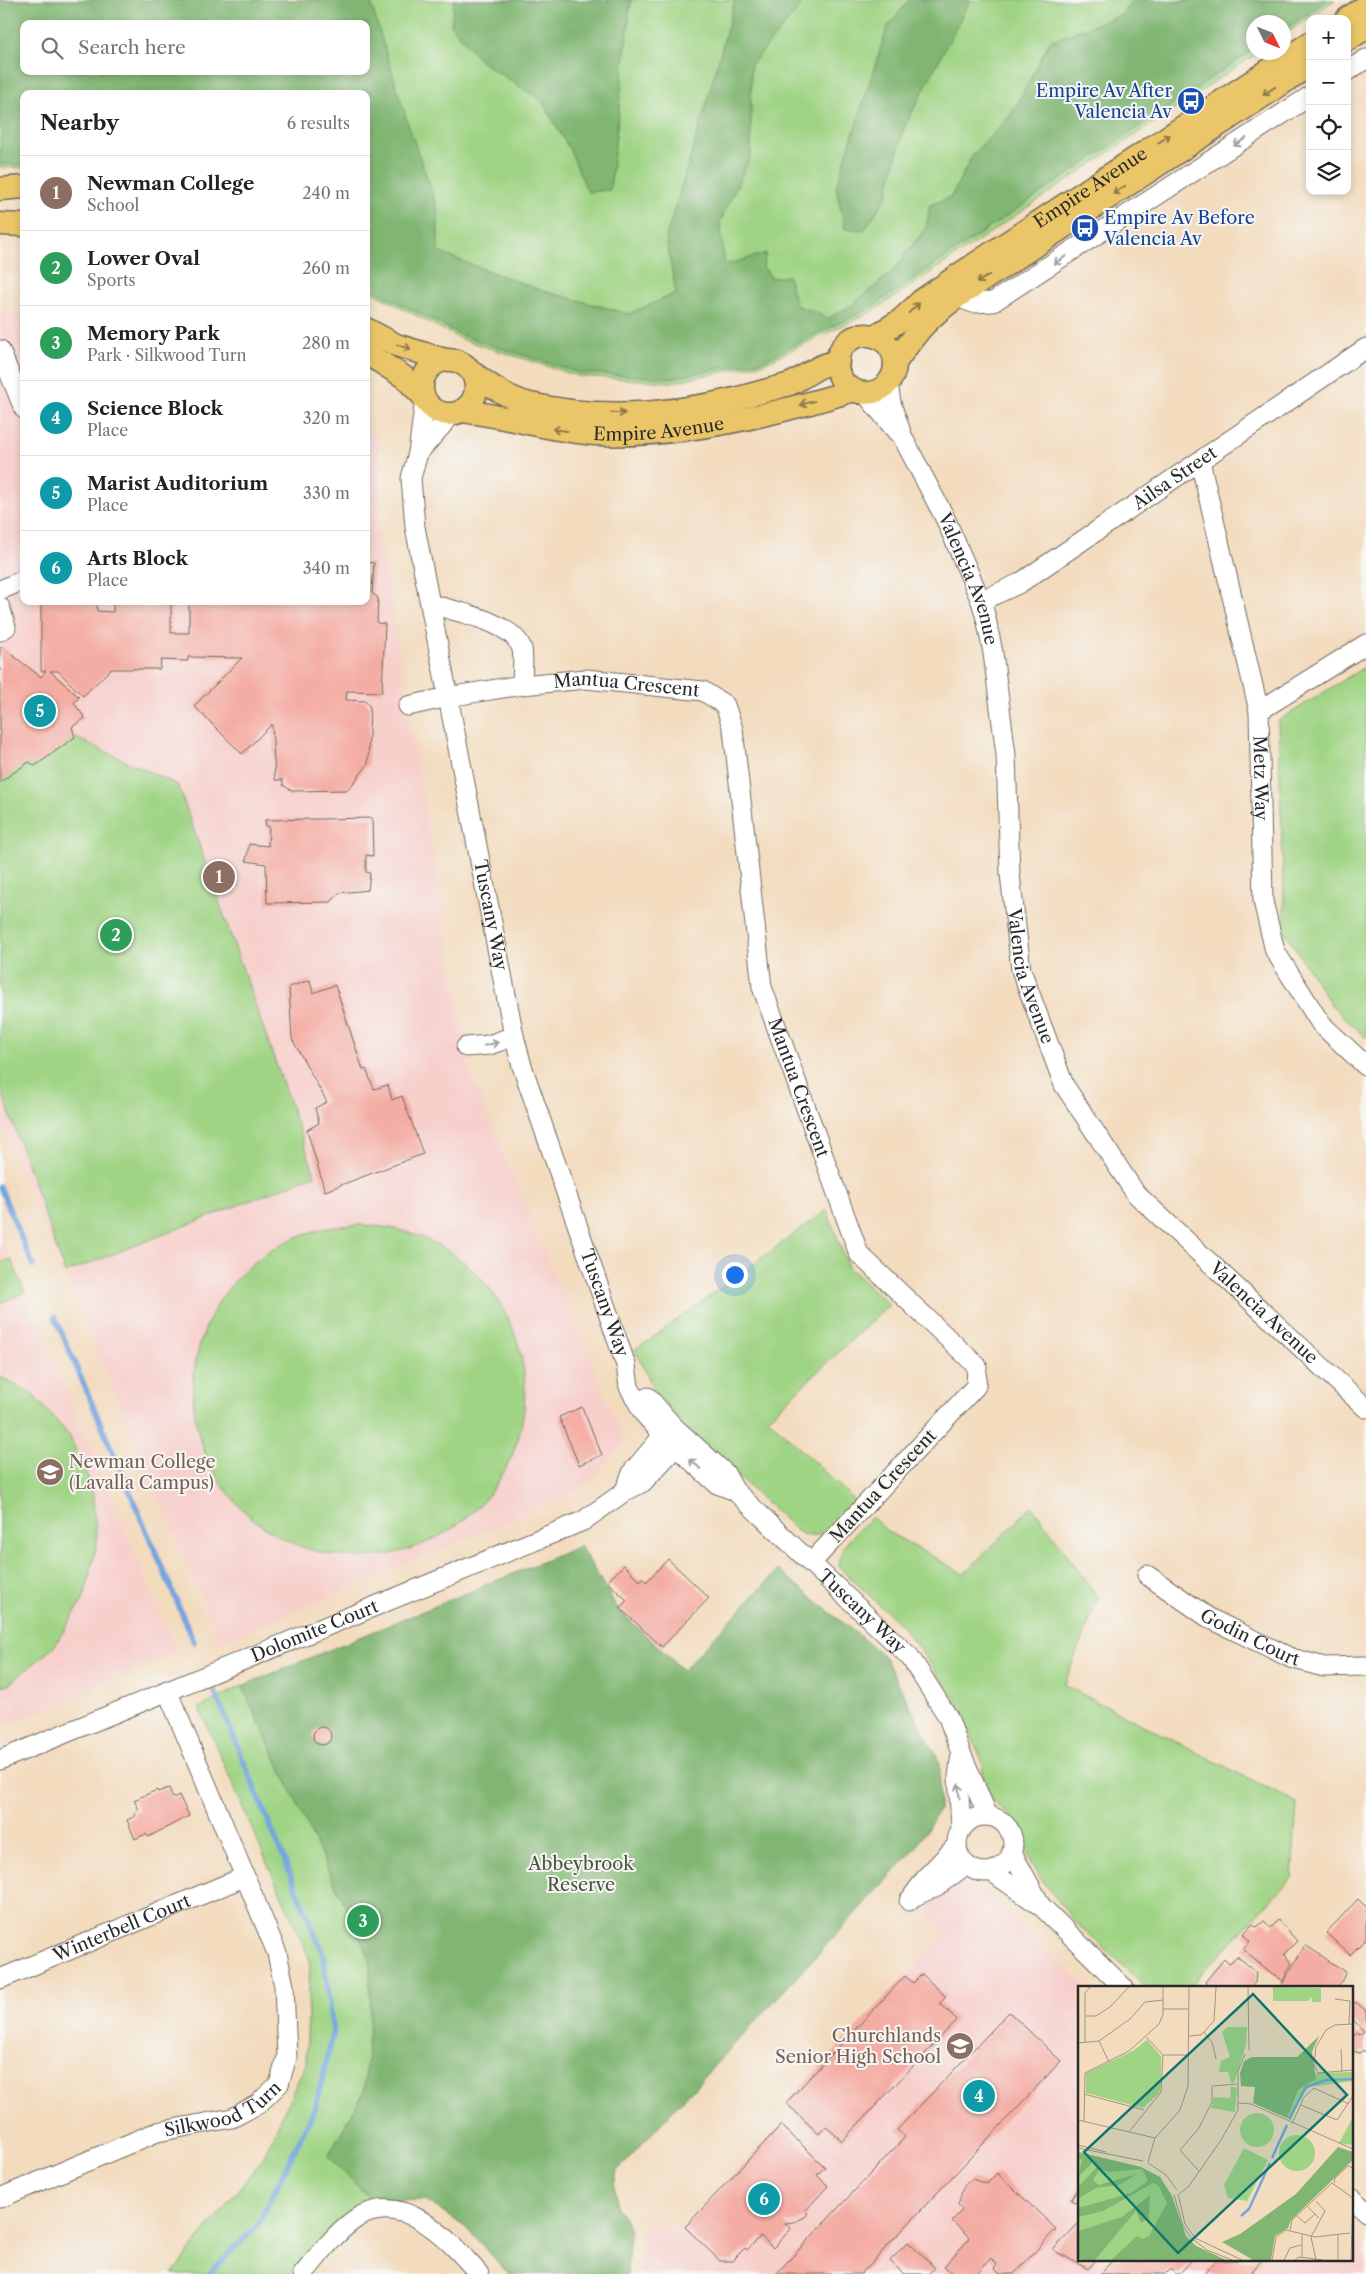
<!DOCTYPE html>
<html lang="en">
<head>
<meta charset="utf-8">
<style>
  :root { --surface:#fff; --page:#f2f2f2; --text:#222; --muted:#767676; --line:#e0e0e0; --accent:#b5179e }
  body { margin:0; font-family:"Libre Caslon Text",serif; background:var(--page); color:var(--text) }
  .controls { position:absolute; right:15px; top:15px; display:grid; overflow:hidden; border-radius:10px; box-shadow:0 2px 8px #0003 }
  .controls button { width:45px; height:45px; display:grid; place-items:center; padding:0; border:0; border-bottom:1px solid var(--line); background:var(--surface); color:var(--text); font:25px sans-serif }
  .compass { position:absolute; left:1246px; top:15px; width:45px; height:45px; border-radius:50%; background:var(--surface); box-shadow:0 2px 8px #0003; rotate:133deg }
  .you { position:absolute; left:734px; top:1274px; width:18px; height:18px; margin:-12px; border:4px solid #fff; border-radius:50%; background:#1a73e8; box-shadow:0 0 0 8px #1a73e833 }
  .badge { display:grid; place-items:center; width:32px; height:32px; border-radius:50%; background:var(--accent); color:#fff; font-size:16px; font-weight:700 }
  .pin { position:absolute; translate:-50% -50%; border:2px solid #fff; box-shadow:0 1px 5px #0006 }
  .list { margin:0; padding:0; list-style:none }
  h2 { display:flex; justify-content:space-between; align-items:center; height:65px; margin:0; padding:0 20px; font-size:21px }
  h2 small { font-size:16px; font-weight:400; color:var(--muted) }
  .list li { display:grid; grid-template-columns:32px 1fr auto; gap:15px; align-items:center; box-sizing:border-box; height:75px; padding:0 20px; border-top:1px solid var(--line) }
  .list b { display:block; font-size:19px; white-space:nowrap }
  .list p { margin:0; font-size:16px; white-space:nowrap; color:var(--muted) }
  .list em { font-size:16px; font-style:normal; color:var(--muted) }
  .icon { flex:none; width:28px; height:28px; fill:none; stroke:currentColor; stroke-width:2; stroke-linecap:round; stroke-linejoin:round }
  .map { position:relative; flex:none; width:1366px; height:2274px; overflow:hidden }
  .search { position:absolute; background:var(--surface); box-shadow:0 2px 8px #0003; left:20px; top:20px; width:350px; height:55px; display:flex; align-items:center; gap:12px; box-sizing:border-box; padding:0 18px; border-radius:10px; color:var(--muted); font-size:19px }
  .panel { position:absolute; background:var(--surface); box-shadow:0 2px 8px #0003; left:20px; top:90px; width:350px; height:515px; border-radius:10px }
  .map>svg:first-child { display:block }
</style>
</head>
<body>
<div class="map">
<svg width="1366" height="2274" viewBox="0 0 1366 2274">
  <rect width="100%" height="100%" fill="#f6f6f2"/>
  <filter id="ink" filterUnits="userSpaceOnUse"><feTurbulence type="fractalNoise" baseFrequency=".02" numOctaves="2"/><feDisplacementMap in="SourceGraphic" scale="10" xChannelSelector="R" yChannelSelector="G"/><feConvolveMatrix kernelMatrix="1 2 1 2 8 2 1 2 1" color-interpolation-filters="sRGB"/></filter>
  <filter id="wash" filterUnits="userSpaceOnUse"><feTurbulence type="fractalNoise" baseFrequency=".0096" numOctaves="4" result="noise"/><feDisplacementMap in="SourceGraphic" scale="20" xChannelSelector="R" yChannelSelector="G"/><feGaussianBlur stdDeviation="1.12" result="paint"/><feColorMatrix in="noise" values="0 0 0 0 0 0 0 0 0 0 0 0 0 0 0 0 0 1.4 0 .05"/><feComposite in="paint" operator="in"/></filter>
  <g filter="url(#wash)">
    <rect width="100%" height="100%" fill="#f3dbbe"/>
    <path fill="#f7d0cc" d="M0,314l24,2v285h342v-174l14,15 -2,84 92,547 155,369 -44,48 -361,153 -220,-523z
      M0,1234l177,418 -177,77z
      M953,1885l19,1 23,15 93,87h-8v272h272v-27l14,13v28h-727l4,-47 42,-1 96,-101 12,-14 -7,-8 160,-171 -22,-22 20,-20z"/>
    <path fill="#a0d485" stroke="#668058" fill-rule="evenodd" d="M0,0h1335l-51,35v-13h-30v30l3,1 -382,257 -113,54 -91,18 -93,-6 -117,-37 -95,-50v-195h-342v74l-24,-1zM24,24h342v47h-342z
      M1366,666v372l-34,-32 -47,-74 -7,-211z
      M63,732l115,53 137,390 -250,98 -65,-187v-311z
      M827,1210l21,57 41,38 -121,113 87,83c-15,16 -35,48 -59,29l-109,-101 -32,-37 -20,-43 12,-7z
      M193 1391a166 166 0 1 1 332 0a166 166 0 1 1-332 0Z
      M11,1259l14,33 -25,11v-40z
      M0,1377l31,16 38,42 23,51 5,57 -13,55 -30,49 -44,36 -10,4z
      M1032,1506l66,92 -34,87 233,118 -5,75 -104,110h-41l-73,-67 -32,-41 -13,-23 -6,-19 -10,-20 -23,-19 -6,-16 -2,-23 -27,-62 -52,-71 -65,-61c2,-22 19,-34 34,-49l16,15 76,42z
      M242,1686l131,192 1,309 -2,14 -63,52 -18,21h-119l91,-116 43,-95 4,-103 -111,-252z"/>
    <path fill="#80b672" stroke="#56704e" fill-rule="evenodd" d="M0,0h370l37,121 31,88v43l102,38 89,24 47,-21 -10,-56 36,-118 33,-119h68l-3,7 -49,58v90l-31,67 5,43 41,-12 -3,13 8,12 17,-2 8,29 33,13 23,-13 40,-33 34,-44 4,-23 21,-8 22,-43 38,-39 39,-74 71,-26 12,-15h34l1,3 37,-3h123l-44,30v-8h-30l-1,28 -381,257 -110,54 -91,17 -92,-5 -116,-37 -97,-50v-192h-342v71l-24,-1zM24,24h342v47h-342z
      M454,0h177l-21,190 -22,2 -18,-42 -28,-49 -63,-41 -28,-35z
      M909,0h61l-67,130 -17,68 -22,32 -19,-1 -9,-41 51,-160z
      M580,1546l38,63 65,61 95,-100 106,86 56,107 -1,47 -25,40 -297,321 -4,13 4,11v13l13,22 -3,44h-118l-44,-47 -39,-27 -54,1 -44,-45 36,-64 6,-75v-58l-128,-273z"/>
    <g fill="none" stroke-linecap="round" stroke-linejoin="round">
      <path stroke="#73a5de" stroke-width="5.5" d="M0,1187l33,79
        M55,1317l139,325
        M209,2274l49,-49 57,-117 18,-74 -9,-78 -109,-264"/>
    </g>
    <g id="blocks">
      <path fill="#f4ada4" d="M366,562l8,1 -2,30 6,5 -1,25 8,1 -3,68 -35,-1 -1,9 19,1 5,6 -2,57 -20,26 -56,1 -9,-6v-5h-8l-3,-56 -30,30 -48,-48 48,-48 -54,-1v4l-27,-1 -1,9h-49l-28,27 -25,-25h-8l29,26 -5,6 11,15 -13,9 3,10 -40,29 -6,-4 -29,20v-134l2,-1 39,30 5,-6h-5v-70h56v10l16,1v-11h58v32h18v-32h177z
        M372,818l1,38 -7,-1v17l4,1 -2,17 -29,3 -8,9 -64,1 -1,-39 -20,-3 3,-17 19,2 1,-20 -3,1 -1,-7z
        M310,980l3,13 22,-8 28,85 3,-1 8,20 14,-4 4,15 10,-4 21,58 -98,37 -18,-61 12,-7 -4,-15 12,-6 -35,-63 -3,-52z
        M582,1407l20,48 -23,10 -20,-48z
        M668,1559l41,39 -47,49 -42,-39 7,-8 -20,-18 17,-17 16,16 3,-3 3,4z
        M313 1736a9 9 0 1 1 18 0a9 9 0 1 1-18 0Z
        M169,1788l4,10 6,-3 10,21 -41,21 -2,-3 -11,5 -8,-19 9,-4 -2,-4 5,-2 -5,-10 23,-10 1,2z
        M1358,1899l8,8v34l-1,-1 -15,15 -24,-22z
        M1278,1920l19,21 -13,13 8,9 -10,19 -39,-33 7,-8 -7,-7 10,-10 4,3 7,-6 7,7z
        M1305,1945l41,27 -8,16h-58z
        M1237,1956l19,16 -1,10 -5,6h-39l-6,-6 19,-23 5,5z
        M922,1974l24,23 -6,6 17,17 -115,121 -16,-15 -7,8 -33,-31 119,-127 8,7z
        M1356,2002l10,9v42l-3,-3 -3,3 -8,-2v-13l5,-5 3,2 4,-4 -12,-12v-14z
        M1009,2012l52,49 -200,213h-85l129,-137 -8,-7z
        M781,2125l44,42 -8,8 11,11 -23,25 3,2 -3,4 -11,5 -9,1 6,6 -18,19 -12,-12 -14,14 -2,-2 -13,13h-12l-35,-34z
        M997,2173l59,56 -42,45h-14l-6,-6 3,-4 -6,-6 -15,16h-23l-9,-8 26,-28 -18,-17 11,-12 -5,-4 6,-20 8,-6 15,5z
        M1080,2184v21l-9,-5z
        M1080,2222v38h16l-8,9 -35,-19z
        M908,2242l27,26 -7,6h-24l-14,-13z
        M1113,2260h79l-13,14h-4l-5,-5 -5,5h-65z
        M1216,2260h46l-10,11 4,3h-52z"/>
    </g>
  </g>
  <g filter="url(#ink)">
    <use href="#blocks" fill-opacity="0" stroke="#71695e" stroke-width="1"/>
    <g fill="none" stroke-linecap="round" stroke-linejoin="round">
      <defs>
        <g id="minor">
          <path d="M1347,71l19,-12"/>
          <path d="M957,297l16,6 20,-1 317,-206"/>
          <path d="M0,350l24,59"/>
          <path id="s1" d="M888,382l3,21 12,35 42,80 36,83 5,17 7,35 13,102 4,119 11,96 43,115 72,109 230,214"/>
          <path d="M865,393l32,39"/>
          <path id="s2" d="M425,399l-7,54 -7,25 4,49 99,509 8,30 104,299 3,22 15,27 19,21 54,49 18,7"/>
          <path d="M418,453l34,-39"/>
          <path id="s3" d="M1200,461l59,250 4,190 12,50 46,73 45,42"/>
          <path d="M0,590l24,-10"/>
          <path id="s4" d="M981,601l39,-18 346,-235"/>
          <path d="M430,604c24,7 84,18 92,45 2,11 0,25 0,36"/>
          <path d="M0,607l6,20 -6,4"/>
          <path id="s5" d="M408,706l40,-9 74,-12 64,-6 117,12 22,14 8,24 29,258 97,267 118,112 -1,20 -165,177"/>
          <path d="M1259,711l107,-67"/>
          <path d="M466,1047l23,-2 25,-9"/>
          <path id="s6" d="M648,1397l24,28 53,48 10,18 175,166 38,60 13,36 27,63"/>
          <path d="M624,1492l9,-21 38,-45"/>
          <path id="s7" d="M1147,1575l62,43 82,40 33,9 42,-1"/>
          <path d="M961,1753l-3,24 3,51"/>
          <path id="s8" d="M0,1760l583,-239 41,-29 19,-10 42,-45"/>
          <circle cx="985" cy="1844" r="28"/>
          <path d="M1012,1853l27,49"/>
          <path d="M992,1872l50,35 82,81"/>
          <path d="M915,1896l22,-10 29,-21"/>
          <path d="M909,1901l19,-26 29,-30"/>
          <path id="s9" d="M0,1979l244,-102"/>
          <path id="s10" d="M0,2198l157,-66 75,-14 26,-14 21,-20 8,-27 -3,-71 -7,-33 -110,-263"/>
          <path d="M1352,2199l14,12"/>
          <path d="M303,2274c16,-18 33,-43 54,-56 48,-29 94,24 122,56"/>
        </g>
        <g id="major">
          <path d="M1347,19l19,-13"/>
          <path d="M1347,40l19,-12"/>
          <path d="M0,189l24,-2"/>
          <path d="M0,224l24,1"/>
          <path d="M366,329l30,16 49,15"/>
          <circle cx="866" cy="364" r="29"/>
          <path id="s11" d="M875,336l26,-16 21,-20 41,-28 347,-229"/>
          <path d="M366,353l38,24 19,19"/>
          <circle cx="449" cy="387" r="27"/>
          <path d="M895,363c22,-31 31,-44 62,-66l353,-232"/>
          <path d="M473,373c17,13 36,26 57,31 77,18 162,9 238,-14 7,-2 15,-4 22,-6 16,-7 29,-21 48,-22"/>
          <path id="s12" d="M462,411c45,5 89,20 134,23 84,4 178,-19 258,-44"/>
        </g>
      </defs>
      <use href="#minor" stroke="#71695e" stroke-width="21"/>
      <use href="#major" stroke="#71695e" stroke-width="25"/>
      <use href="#minor" stroke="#fff" stroke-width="19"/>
      <use href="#major" stroke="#ebc669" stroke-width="22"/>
    </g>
    <defs><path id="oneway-shaft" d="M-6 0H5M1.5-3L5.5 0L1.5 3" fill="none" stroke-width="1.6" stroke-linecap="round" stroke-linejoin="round" transform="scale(1.25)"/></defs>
    <g stroke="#8b784a">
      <use href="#oneway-shaft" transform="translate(1269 91) rotate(147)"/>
      <use href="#oneway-shaft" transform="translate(1164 139) rotate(-33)"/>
      <use href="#oneway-shaft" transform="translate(1119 190) rotate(147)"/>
      <use href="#oneway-shaft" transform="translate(983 279) rotate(147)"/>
      <use href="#oneway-shaft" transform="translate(914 308) rotate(-43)"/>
      <use href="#oneway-shaft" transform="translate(404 347) rotate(19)"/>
      <use href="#oneway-shaft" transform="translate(807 403) rotate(165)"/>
      <use href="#oneway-shaft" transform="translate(618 413) rotate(2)"/>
      <use href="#oneway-shaft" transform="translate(560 430) rotate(-173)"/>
    </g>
    <g stroke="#a0a0a0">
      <use href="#oneway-shaft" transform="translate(1240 142) rotate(147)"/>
      <use href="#oneway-shaft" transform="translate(1060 260) rotate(147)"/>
      <use href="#oneway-shaft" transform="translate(491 1044) rotate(-14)"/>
      <use href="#oneway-shaft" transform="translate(695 1464) rotate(-138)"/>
      <use href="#oneway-shaft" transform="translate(959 1791) rotate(-94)"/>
    </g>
  </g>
  <defs>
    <symbol id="bus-disc" viewBox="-11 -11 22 22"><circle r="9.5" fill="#1a4fb4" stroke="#f6f6f2"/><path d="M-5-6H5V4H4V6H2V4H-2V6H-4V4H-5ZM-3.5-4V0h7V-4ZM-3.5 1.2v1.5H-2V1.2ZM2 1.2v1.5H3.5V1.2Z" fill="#fff"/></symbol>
    <symbol id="school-disc" viewBox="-11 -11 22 22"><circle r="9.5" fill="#8d6e63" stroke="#f6f6f2"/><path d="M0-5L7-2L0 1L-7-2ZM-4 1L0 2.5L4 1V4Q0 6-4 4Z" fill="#fff"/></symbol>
  </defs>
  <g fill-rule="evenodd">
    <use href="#bus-disc" x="1175" y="85" width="32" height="32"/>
    <use href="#bus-disc" x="1069" y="212" width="32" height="32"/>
    <use href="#school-disc" x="34" y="1456" width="32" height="32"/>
    <use href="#school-disc" x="944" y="2030" width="32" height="32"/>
  </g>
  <g text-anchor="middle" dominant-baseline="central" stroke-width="4" stroke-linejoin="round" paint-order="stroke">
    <g font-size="18" fill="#164399" stroke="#f6f6f2" text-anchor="end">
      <text x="1172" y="91">Empire Av After<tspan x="1172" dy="21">Valencia Av</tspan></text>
      <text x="1104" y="218" text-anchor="start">Empire Av Before<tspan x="1104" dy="21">Valencia Av</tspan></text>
    </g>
    <g font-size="18" fill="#2b2b2b" stroke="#f6f6f2">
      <text stroke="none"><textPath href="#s11" startOffset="262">Empire Avenue</textPath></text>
      <text stroke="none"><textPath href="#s12" startOffset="199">Empire Avenue</textPath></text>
      <text stroke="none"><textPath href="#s4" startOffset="230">Ailsa Street</textPath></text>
      <text stroke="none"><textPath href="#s1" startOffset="214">Valencia Avenue</textPath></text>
      <text stroke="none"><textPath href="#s5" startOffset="221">Mantua Crescent</textPath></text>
      <text stroke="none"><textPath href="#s3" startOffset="324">Metz Way</textPath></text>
      <text stroke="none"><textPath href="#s2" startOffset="525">Tuscany Way</textPath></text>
      <text stroke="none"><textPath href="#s1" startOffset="619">Valencia Avenue</textPath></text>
      <text stroke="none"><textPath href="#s5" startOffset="716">Mantua Crescent</textPath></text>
      <text stroke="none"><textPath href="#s2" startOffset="930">Tuscany Way</textPath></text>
      <text stroke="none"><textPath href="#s1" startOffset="1039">Valencia Avenue</textPath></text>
      <text transform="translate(883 1486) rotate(-47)">Mantua Crescent</text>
      <text stroke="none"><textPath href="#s6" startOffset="304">Tuscany Way</textPath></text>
      <text stroke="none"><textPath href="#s8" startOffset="340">Dolomite Court</textPath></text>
      <text stroke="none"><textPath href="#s7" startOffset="121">Godin Court</textPath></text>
      <text stroke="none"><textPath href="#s9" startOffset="132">Winterbell Court</textPath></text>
      <text stroke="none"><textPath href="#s10" startOffset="241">Silkwood Turn</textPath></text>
    </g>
    <g font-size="18" fill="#785e54" stroke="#f6f6f2" text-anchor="start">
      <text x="69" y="1462">Newman College<tspan x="69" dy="21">(Lavalla Campus)</tspan></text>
      <text x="941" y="2036" text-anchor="end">Churchlands<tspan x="941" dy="21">Senior High School</tspan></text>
    </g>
    <g font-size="18" fill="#485542" stroke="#f6f6f2">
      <text x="581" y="1864">Abbeybrook<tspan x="581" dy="21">Reserve</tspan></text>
    </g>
  </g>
  <g transform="translate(1078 1986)">
    <rect width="275" height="275" fill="#f3dbbe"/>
    <path d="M195,1l48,1v14h-9v-5l-4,4h-35zM150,41h19l-1,18 -12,38h-3l-3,-11h-9l2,-11 9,-4 -8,-25zM69,54l14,16v28l-2,9 -16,15 -57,-15v-20l47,-22zM275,86v9l-43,6 -8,7 -11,26 -35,-16 37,-11 23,-20zM153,100l6,2 -2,24 -24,-4 3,-11 16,1zM162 144a17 17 0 1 1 34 0a17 17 0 1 1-34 0ZM275,131v28l-14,-2zM201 167a18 18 0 1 1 36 0a18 18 0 1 1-36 0ZM166,162l24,12 -21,41 -19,-3 -4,-13zM0,166l63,15 19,10 12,18 14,41 10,10 30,14h-148z" fill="#a0d485"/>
    <path d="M241,50l-7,16 4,27 -18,11 -11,28 -34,-15 2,-16 -14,-1 -1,-13 4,-12 8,-4h45zM260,161l15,5v8l-62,60 -3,8 -13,8 -4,24h-18l-31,-18 18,-8 56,-40zM0,166l63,15 19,10 11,18 15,41 10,10 30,14h-115l26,-24 5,3 7,-3 18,-33 -9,-18 -5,-2 -50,28 -25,6v-9l53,-15 17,-12 -6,-12 -33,3 -9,-3 -7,11 6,5 38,-11 -18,11 -23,3 -18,11v-12l20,-21 -5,-4 -15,15 4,-17 -4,-3zM72,209l-1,23 -8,5 -5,-12 -41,49h-12l-5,-3v-26l44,-14z" fill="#80b672"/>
    <path fill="none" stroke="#73a5de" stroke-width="2.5" d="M211,133l17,-32 20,-7 27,-1M194,172l15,-33M163,230l8,-7 21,-46"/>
    <path fill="none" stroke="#a39583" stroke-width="1" d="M170,1l1,63M257,13l15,2 -1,23M85,23h25M8,30h10l14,-9 19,-20M275,38l-18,1 -9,5 -10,17 -2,17 4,9 35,-3M126,46l8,10 4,17M110,50l13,-1 13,-14 2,-34M68,51l17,18h25M21,55l10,21M0,57l21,-2 31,-22 15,-17 18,-2M7,57v-50l5,-6M263,63l1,23M6,108l60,16M160,110v-25l7,-17M160,117l13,1 102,45M223,119l36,15 16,-24M0,134l77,18M6,136l1,-49 44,-22 30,-27 4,-9v-28M214,138l12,-27 10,-9 35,16M51,146l32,-40 2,-37M0,159l28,7M0,162l65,13M70,176l7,-24 25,-28 8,-24 1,-99M70,177l18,12 11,15M121,185l-19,-21 19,-22 13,-26v-16l26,-2M256,197l1,-5 13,-12 5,2M100,208l7,30 10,14 47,22M101,208l10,-8 32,-46 17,-30v-15M96,209l9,31 8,12 16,12 25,10M230,221l11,11M219,230l8,7 10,-9M212,244l2,-10 40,-37 21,15M260,248v26M224,271v-23M194,274l4,-23 10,-7 29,7 35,-4M206,274l6,-12 11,-3M217,274l4,-3 24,3M238,274l-5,-23 14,-26 -9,-10M273,274l2,-61"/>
    <path fill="#0f766e" fill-opacity="0.15" stroke="#0f766e" stroke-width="2.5" d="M175,8l94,101 -169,158 -94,-101z"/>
    <rect width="275" height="275" fill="none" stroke="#2b2b2b" stroke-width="2.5"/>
  </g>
</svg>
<div class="controls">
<button>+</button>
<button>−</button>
<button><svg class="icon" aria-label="locate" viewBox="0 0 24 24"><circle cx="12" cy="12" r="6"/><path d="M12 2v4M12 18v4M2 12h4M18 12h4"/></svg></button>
<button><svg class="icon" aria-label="layers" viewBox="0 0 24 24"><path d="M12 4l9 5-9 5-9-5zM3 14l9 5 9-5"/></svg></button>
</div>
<svg class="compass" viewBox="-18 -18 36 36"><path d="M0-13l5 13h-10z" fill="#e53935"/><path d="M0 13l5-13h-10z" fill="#767676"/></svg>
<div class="you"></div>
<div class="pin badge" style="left:219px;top:877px;background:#8d6e63">1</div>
<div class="pin badge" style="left:116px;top:935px;background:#2e9e5b">2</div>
<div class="pin badge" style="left:363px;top:1921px;background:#2e9e5b">3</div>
<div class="pin badge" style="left:979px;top:2096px;background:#0f9aa8">4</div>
<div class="pin badge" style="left:40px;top:711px;background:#0f9aa8">5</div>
<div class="pin badge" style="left:764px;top:2199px;background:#0f9aa8">6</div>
<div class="search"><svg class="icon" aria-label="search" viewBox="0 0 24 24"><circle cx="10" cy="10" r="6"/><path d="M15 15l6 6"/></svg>Search here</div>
<section class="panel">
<h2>Nearby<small>6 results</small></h2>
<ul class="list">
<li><span class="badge" style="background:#8d6e63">1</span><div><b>Newman College</b><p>School</p></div><em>240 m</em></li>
<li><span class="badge" style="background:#2e9e5b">2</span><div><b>Lower Oval</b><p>Sports</p></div><em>260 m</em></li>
<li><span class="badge" style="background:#2e9e5b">3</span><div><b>Memory Park</b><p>Park · Silkwood Turn</p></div><em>280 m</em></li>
<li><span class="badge" style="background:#0f9aa8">4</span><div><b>Science Block</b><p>Place</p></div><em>320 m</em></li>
<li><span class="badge" style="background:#0f9aa8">5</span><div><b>Marist Auditorium</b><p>Place</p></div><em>330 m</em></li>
<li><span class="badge" style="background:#0f9aa8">6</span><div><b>Arts Block</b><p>Place</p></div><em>340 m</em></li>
</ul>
</section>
</div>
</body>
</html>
